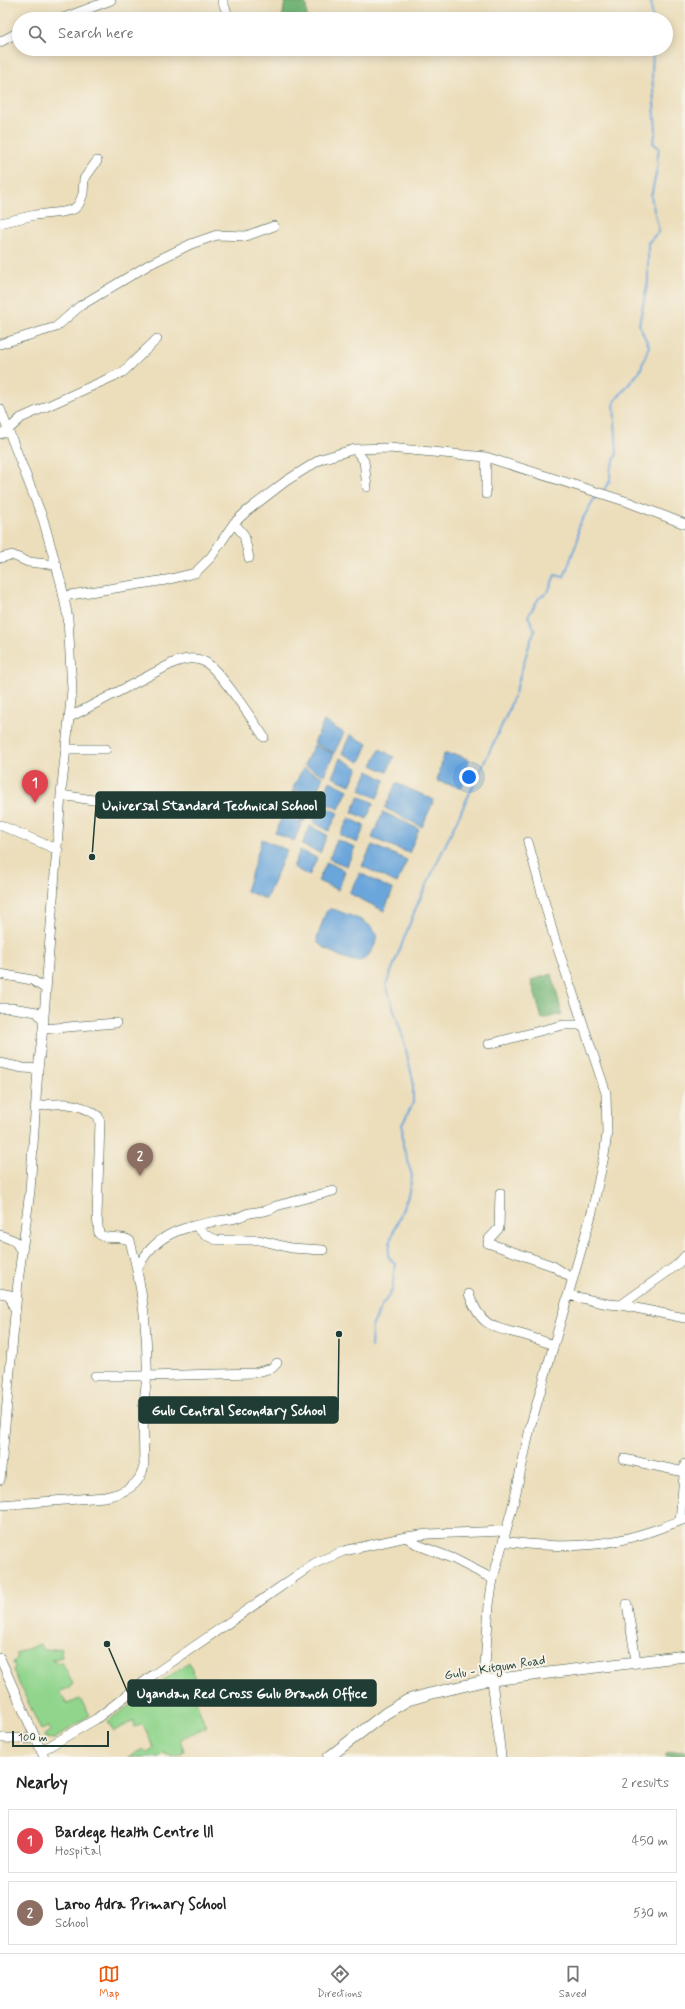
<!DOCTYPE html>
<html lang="en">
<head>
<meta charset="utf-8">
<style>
  :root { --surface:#fff; --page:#f2f2f2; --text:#222; --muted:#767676; --line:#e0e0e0; --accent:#ea580c }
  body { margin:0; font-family:Mynerve,sans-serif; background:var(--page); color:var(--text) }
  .scale { position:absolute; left:12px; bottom:10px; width:97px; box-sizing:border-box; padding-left:4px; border:2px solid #1f3d34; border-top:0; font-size:11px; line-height:14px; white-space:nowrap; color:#1f3d34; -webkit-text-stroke:3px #f7f3e8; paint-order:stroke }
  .you { position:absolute; left:469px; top:777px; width:14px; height:14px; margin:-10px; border:3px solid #fff; border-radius:50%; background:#1a73e8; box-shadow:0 0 0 6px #1a73e833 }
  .badge { display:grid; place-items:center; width:26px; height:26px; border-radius:50%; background:var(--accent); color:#fff; font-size:13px; font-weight:700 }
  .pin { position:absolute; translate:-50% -33px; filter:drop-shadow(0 1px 2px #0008) }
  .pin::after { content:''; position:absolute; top:21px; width:14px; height:12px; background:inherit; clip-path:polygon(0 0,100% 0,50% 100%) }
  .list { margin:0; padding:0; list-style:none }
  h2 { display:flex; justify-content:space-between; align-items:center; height:52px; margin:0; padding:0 16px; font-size:17px }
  h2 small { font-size:13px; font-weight:400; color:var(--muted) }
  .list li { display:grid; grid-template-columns:26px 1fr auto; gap:12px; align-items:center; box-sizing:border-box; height:64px; margin:0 8px 8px; padding:0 8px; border:1px solid var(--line); border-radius:0px }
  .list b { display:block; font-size:15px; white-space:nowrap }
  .list p { margin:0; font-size:13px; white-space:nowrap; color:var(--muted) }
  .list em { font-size:13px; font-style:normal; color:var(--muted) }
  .icon { flex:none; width:22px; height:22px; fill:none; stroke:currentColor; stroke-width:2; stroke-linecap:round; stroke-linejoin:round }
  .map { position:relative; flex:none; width:685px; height:1757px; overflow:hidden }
  .search { position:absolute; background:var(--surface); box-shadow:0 2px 10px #0003; left:12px; right:12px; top:12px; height:44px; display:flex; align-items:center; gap:10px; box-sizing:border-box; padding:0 14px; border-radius:22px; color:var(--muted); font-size:15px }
  .sheet { height:196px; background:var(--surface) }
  nav { display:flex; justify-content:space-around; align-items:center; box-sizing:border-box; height:56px; border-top:1px solid var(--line); background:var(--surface); font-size:11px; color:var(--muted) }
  nav a { display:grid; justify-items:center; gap:2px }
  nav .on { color:var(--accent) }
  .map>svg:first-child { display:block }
</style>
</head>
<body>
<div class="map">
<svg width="685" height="1757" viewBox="0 0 685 1757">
  <rect width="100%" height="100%" fill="#f7f3e8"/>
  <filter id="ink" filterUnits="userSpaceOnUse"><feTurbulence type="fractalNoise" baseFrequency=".025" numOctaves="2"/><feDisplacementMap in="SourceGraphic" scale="8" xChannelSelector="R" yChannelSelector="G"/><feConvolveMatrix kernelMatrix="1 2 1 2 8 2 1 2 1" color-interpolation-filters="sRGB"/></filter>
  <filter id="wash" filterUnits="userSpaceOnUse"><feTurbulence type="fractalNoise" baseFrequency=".012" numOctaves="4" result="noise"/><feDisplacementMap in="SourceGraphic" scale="16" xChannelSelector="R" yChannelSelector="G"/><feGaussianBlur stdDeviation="0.9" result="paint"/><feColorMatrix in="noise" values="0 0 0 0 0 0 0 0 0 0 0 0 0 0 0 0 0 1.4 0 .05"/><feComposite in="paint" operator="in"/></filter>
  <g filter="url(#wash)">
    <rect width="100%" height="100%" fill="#ecdebb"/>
    <path fill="#91d58d" stroke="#588960" d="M40,1644l3,6 18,-2 1,9 -11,3 12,4 10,19 -2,4 -12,5 8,12 13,-5 10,16 -36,24 -9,-1 -1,-3 6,-4 -2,-4 -7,3 -28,-60 2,-3 -2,-5 4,-3v-6z
      M189,1662l12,30 -6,6 11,29 -26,12 4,12c-8,6 -13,6 -21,2l-4,4h-31l15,-8 4,4 7,-4 -8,-19 -5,-5 -6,2 -2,-6 -19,10 -6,-10z"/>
    <path fill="#74b678" stroke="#4a7a56" d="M285,1l21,3 1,15h-27l3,-5z
      M552,974l10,40 -20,5 -11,-39z
      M685,1751v6h-19v-4z"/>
    <path fill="#6aa6db" stroke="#447288" d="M324,721l20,12 -10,20 -20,-10z
      M350,735l18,9 -8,18 -18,-9z
      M314,745l20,9 -10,21 -20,-10z
      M380,749l14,8 -7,15 -15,-7z
      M444,754l14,1 11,5 -7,28 -25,-7z
      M340,758l18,10 -8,17 -18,-8z
      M303,768l20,9 -9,21 -21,-10z
      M368,771l17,9 -8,18 -17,-8z
      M330,781l18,9 -9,19 -18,-8z
      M396,783l38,17 -12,27 -37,-19z
      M293,790l21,10 -10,22 -20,-11z
      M359,796l15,7 -7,16 -15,-7z
      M320,805l18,8 -9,18 -16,-9z
      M383,812l36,17 -10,24 -37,-15z
      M283,814l19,9 -8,18 -19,-8z
      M349,818l16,8 -8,17 -17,-8z
      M310,826l17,9 -7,18 -18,-8z
      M262,839l25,11 -21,49 -20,-8z
      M337,840l18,7 -8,19 -18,-7z
      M372,845l35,15 -10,23 -35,-17z
      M300,850l17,8 -8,18 -16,-9z
      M327,862l18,9 -7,19 -20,-9z
      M360,873l33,17 -9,21 -35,-18z
      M330,909l6,1c11,5 33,10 39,22 3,5 1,10 -1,15 -4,5 -6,11 -12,13 -9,5 -36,-10 -44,-17l-1,-5 9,-26z"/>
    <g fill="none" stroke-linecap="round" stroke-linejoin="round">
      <path stroke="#6aa6db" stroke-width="2" d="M651,0l1,19
        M653,49l-1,24 4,58 -3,12 6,5 -2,14
        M603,491l7,-10v-11l7,-16 -3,-52 26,-31 9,-25 -10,-21 9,-44v-38l11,-12 -8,-34 7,-33
        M371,1347l1,-20 10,-22 10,-14 3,-27 -7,-8 3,-18 17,-42 4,-20 -9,-31 -1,-20 11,-22v-23l-10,-42 -17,-53 31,-80 92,-195c1,-7 4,-11 6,-17 7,-21 11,-43 20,-63l-7,-14 11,-18 9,-6 7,-17 9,2 14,-38v-12l16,-28 4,-4"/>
    </g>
  </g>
  <g filter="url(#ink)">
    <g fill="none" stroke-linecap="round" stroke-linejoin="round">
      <defs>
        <path id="minor" d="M222,0l7,18 6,1
          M61,19l50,-19
          M0,42l19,-10
          M0,223l35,-8 28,-3 11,-3 5,-5 4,-10 1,-15 13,-18
          M0,344l56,-17 24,-21 70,-42 41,-20 26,-9 29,1 28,-10
          M0,409l43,110 18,64 7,35 4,72 -11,105 -18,234 -5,40 -8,122 -12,91 -18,198
          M0,434l8,-4 13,-12 102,-46 34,-33
          M355,449l9,12 3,26
          M486,457v37
          M234,523l10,12 5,23
          M0,558l12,-3 16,7 29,3
          M64,596l102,-16 29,-7 16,-16 23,-34 13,-12 39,-30 35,-22 34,-10 34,-1 97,9 142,45 57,22
          M70,717l103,-54c10,-4 22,-7 32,-1 15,8 48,59 59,75
          M66,749h40
          M61,795l32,5 21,-2 26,8 7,4
          M0,825l58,25
          M0,974l32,6 14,9
          M0,1008h12l25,4 7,9
          M43,1029l73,-6
          M489,1044l74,-19h16l5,3
          M0,1063l23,5 15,1
          M35,1107c23,-5 43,-6 63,9l2,6 -3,95 2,17c8,7 22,0 31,7 12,44 18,90 17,135h-52
          M500,1193l-1,35 -10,11 -1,4 65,23 20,13
          M196,1226l9,9 12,5h42l32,8 32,2
          M0,1235l15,6 7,11
          M137,1269c18,-36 44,-41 80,-48 6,-1 13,-1 19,-3 4,-1 9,-4 14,-5 9,-2 19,-1 26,-7l57,-15
          M0,1293l10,2 4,13
          M469,1294c12,33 23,33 55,41 10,3 19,6 29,10
          M568,1295l40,9 13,1 56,-40 8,-9
          M621,1305l64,13
          M624,1459l60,13
          M0,1505l105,-8c19,-4 35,-11 39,-31l-1,-56 4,-34 107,-3 18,-5 5,-5
          M680,1521l5,-57
          M406,1537l22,-3 77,-3
          M503,1541c32,5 74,7 106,1 26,-4 52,-14 76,-23
          M493,1579l21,-78 17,-77 61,-212 12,-56 3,-23 -1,-40 -52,-156 -26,-95
          M627,1604l9,57
          M0,1658l44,99
          M492,1680l9,77
          M0,1738l35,1
          M41,1751l55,-32 57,-44 162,-112 29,-12 62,-14 12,8 36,14 39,20 -4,26 -5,76"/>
        <path id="major" d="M329,1757l57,-44 22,-13 21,-6 55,-13 201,-25"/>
      </defs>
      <use href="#minor" stroke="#3e5548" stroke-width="10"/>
      <use href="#major" stroke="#3e5548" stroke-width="12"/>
      <use href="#minor" stroke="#fff" stroke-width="9"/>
      <use href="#major" stroke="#fff" stroke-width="11"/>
    </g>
  </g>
  <g text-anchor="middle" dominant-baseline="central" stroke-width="4" stroke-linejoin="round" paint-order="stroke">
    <g font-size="13" fill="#1f3d34" stroke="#f7f3e8">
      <text transform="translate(495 1668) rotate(-9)">Gulu - Kitgum Road</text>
    </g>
  </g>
  <path fill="none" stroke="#1f3d34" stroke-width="1.5" d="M92 857L96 805M339 1334L338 1410M107 1644L128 1693"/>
  <g fill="#1f3d34" stroke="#f7f3e8" stroke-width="1.5">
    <circle cx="92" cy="857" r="4"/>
    <circle cx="339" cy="1334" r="4"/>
    <circle cx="107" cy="1644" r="4"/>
  </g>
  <g fill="#1f3d34" stroke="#1f3d34" stroke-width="1.5">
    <rect x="96" y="792" width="229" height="26" rx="4"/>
    <rect x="139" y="1397" width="199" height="26" rx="4"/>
    <rect x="128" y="1680" width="248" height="26" rx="4"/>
  </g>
  <g font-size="14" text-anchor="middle" font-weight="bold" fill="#fff">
    <text x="210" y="810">Universal Standard Technical School</text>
    <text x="239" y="1415">Gulu Central Secondary School</text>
    <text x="252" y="1698">Ugandan Red Cross Gulu Branch Office</text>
  </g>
</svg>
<div class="scale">100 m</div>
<div class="you"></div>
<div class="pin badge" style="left:35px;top:803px;background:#e0444e">1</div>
<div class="pin badge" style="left:140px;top:1176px;background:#8d6e63">2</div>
<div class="search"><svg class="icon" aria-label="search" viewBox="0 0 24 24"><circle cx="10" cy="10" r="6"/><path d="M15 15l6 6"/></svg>Search here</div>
</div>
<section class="sheet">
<h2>Nearby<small>2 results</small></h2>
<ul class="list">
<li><span class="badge" style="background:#e0444e">1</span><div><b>Bardege Health Centre lll</b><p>Hospital</p></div><em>450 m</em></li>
<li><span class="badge" style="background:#8d6e63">2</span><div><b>Laroo Adra Primary School</b><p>School</p></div><em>530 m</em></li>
</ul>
</section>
<nav>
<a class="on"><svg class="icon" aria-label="map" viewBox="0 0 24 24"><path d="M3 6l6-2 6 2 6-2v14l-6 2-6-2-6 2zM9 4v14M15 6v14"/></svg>Map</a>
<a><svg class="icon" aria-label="directions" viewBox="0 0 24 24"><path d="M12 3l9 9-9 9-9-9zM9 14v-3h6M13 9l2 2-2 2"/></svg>Directions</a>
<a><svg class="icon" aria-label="saved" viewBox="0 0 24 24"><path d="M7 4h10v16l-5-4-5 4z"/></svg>Saved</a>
</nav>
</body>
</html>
